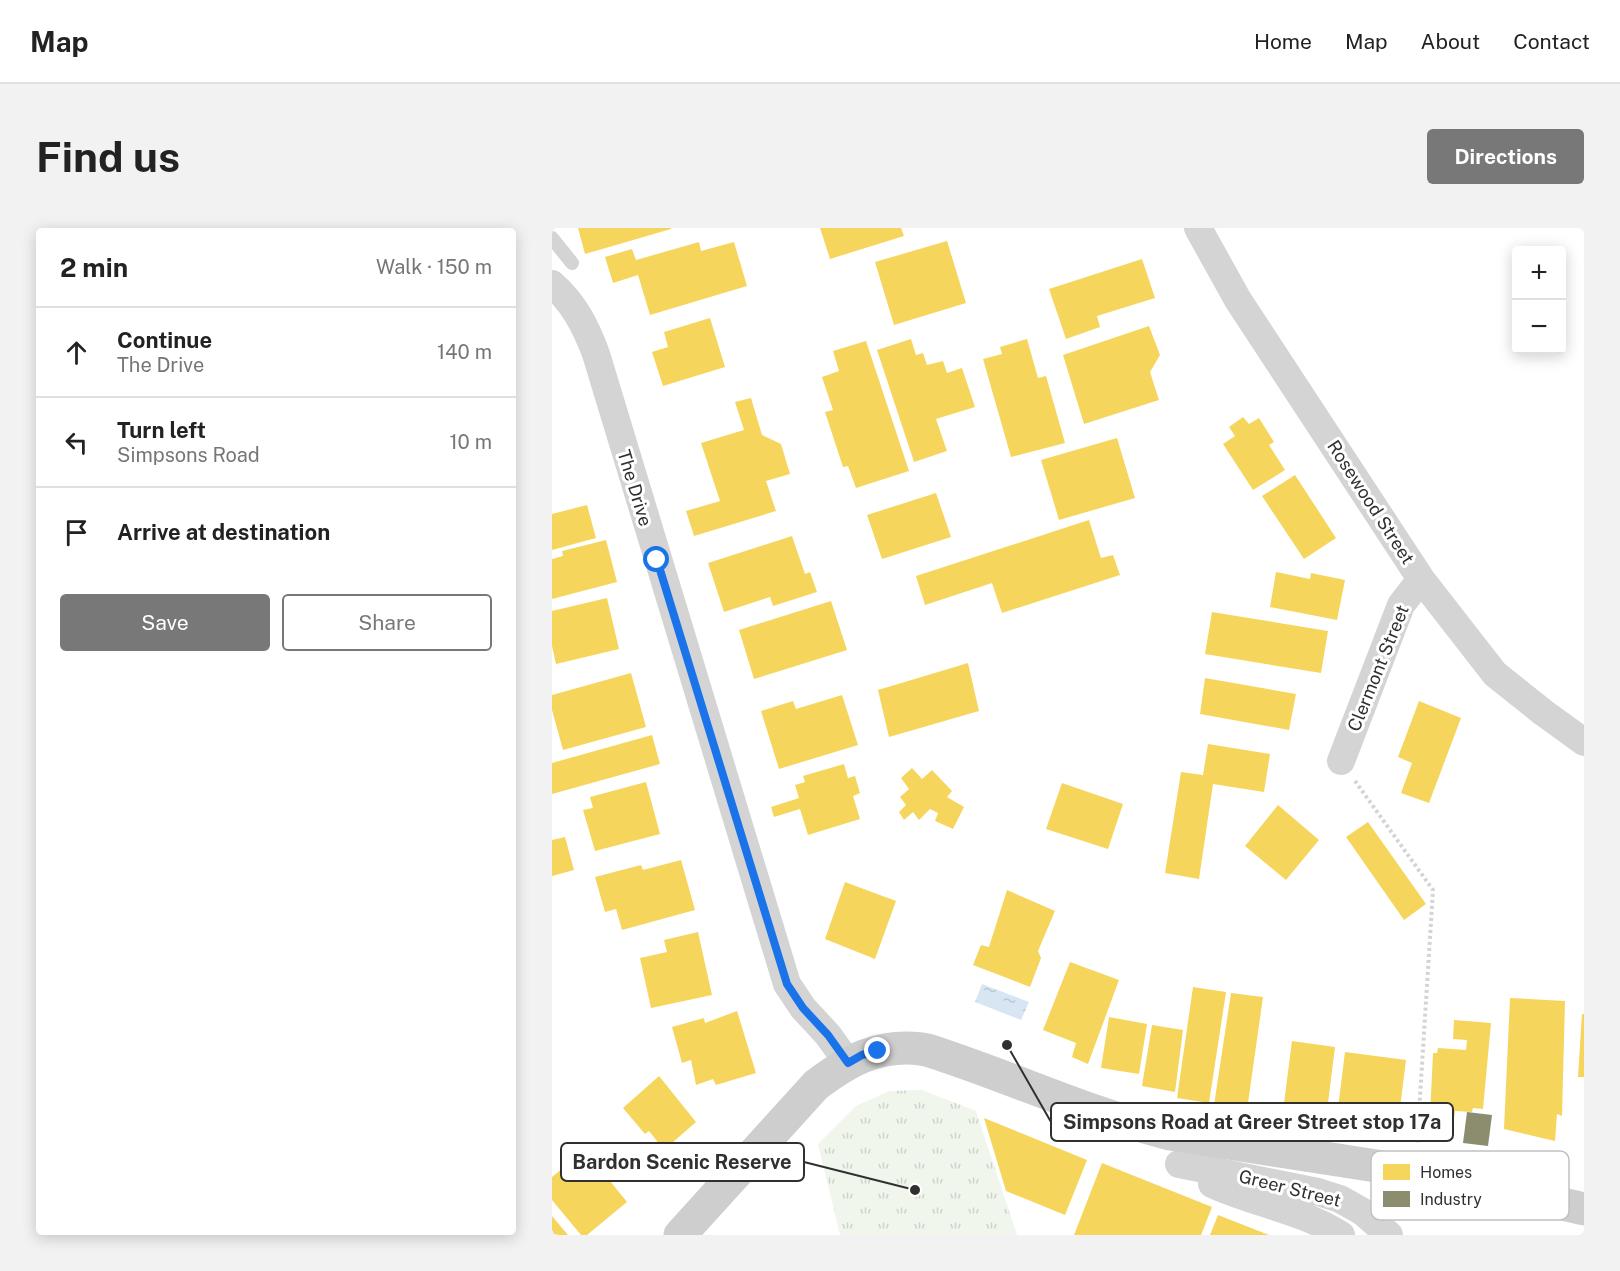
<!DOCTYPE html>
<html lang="en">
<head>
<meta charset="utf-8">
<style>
  :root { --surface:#fff; --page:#f2f2f2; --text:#222; --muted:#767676; --line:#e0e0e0; --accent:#787878 }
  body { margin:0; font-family:"Public Sans",sans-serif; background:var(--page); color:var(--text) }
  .controls { position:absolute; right:18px; top:18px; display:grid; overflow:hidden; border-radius:6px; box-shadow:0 3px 15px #0003 }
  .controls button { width:54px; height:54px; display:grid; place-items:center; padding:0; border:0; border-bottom:2px solid var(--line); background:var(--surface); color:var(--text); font:30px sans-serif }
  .stop { position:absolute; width:18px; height:18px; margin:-14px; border:4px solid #1a73e8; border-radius:50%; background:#fff }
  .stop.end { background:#1a73e8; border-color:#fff; box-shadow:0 2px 6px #0008 }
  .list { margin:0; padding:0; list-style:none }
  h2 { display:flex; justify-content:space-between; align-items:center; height:78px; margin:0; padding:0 24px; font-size:26px }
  h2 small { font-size:20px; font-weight:400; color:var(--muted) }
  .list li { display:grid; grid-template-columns:39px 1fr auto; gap:18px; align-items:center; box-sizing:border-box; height:90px; padding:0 24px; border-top:2px solid var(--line) }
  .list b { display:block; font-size:22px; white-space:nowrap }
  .list p { margin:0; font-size:20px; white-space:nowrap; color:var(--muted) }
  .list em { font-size:20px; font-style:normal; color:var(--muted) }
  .actions { display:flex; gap:12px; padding:18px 24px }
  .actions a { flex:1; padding:14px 0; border:2px solid var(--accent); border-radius:6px; text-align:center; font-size:21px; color:var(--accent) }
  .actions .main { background:var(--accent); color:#fff }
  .icon { flex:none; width:33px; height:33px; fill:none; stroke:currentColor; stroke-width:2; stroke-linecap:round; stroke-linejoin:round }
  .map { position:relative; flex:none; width:1032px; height:1007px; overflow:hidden; border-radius:6px }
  header { display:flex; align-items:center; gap:36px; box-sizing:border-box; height:84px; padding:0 30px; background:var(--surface); border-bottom:2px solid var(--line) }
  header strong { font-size:28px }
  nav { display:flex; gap:33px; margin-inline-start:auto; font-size:21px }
  .intro { display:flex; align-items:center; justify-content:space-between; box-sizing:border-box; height:144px; padding:0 36px }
  h1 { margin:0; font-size:42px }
  .button { padding:15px 27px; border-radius:6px; background:var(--accent); color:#fff; font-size:21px; font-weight:700 }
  main { display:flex; gap:36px; padding:0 36px }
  aside { flex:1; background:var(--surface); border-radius:6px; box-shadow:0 3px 15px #0003 }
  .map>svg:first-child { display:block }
</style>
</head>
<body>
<header>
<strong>Map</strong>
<nav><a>Home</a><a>Map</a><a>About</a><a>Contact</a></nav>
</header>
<div class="intro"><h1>Find us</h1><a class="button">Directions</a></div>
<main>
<aside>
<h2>2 min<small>Walk · 150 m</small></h2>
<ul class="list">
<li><svg class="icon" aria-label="ahead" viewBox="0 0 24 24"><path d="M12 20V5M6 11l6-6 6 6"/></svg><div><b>Continue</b><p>The Drive</p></div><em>140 m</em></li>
<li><svg class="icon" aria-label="left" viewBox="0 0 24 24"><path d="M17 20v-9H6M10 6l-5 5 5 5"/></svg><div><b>Turn left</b><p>Simpsons Road</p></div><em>10 m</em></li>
<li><svg class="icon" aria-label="arrive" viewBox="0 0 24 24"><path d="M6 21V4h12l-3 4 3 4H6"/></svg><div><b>Arrive at destination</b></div></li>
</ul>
<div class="actions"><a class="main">Save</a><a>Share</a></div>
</aside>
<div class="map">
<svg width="1032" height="1007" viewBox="0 0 1032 1007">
  <defs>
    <pattern id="park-tufts" width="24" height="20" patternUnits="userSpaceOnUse" patternTransform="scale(1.5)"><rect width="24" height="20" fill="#f0f6ec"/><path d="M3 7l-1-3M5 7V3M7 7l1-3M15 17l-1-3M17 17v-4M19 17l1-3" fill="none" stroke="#ced3cb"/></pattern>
    <pattern id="water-ripples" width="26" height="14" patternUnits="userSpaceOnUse" patternTransform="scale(1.5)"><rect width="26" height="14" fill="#d8e6f4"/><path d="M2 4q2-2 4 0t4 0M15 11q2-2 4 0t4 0" fill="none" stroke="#bac6d2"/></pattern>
  </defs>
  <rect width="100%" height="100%" fill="#fff"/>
  <path fill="url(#park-tufts)" d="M370,862l54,21 41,124h-177l-22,-91 38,-38 33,-15z"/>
  <path fill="url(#water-ripples)" d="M430,756l47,18 -8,18 -46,-18z"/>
  <path fill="#f6d55c" d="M26,0h93v1l-86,25z
    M268,0h81l3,8 -74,23z
    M395,13l19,62 -72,22 -19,-63z
    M147,14l2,9 33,-9 13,44 -97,29 -12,-40 -25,8 -8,-26 27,-8 4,11z
    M590,31l13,39 -58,18 3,11 -34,12 -17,-50z
    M158,90l15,49 -62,19 -11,-34 16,-5 -4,-15z
    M597,98l11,29 -10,17 9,28 -75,24 -21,-69z
    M359,111l5,16 7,-2 4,12 16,-4 4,12 15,-5 13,39 -39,12 11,32 -33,11 -37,-112z
    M475,111l11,39 8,-2 19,67 -54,14 -28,-98 19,-5 -2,-7z
    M314,113l43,130 -53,17 -8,-22 -5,1 -18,-55 8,-2 -11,-33 17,-6 -6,-20z
    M199,170l11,37 19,9 9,30 -24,7 10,30 -82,25 -8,-25 34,-10 -19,-58 43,-13 -9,-28z
    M691,189l6,7 10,-6 15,24 -5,3 16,25 -32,20 -30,-46 12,-8 -6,-9z
    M565,210l18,60 -76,22 -18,-60z
    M743,247l41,63 -32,21 -42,-63z
    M384,265l15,44 -69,22 -15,-44z
    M35,277l9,33 -44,12v-36z
    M537,292l12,38 12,-3 7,20 -118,38 -10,-30 -67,22 -9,-29z
    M240,308l13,38 5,-2 7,20 -44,14 -3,-9 -46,15 -16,-49z
    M54,312l11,42 -65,17v-40l11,-3 -1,-5z
    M724,344l34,7 1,-6 34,7 -8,40 -67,-13z
    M55,370l12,51 -63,15 -4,-18v-35z
    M279,373l16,49 -93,29 -15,-49z
    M660,384l116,19 -7,42 -116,-19z
    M416,435l11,48 -90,26 -11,-47z
    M79,445l15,54 -83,23 -11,-40v-15z
    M653,450l91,16 -7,36 -89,-16z
    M290,467l16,50 -79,24 -18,-58 32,-10 3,8z
    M867,473l42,17 -32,85 -28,-10 11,-30 -14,-6z
    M100,507l8,29 -108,30v-31z
    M656,516l62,10 -6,38 -51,-8 -14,95 -34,-6 16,-101 22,3z
    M292,536l4,14 7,-2 5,17 -7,3 7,23 -52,16 -8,-26 -26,8 -3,-10 28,-9 -4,-13 10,-3 -2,-6z
    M360,540l10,11 10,-9 20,21 -5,6 17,10 -11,22 -18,-8 3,-8 -8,-4 -11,11 -6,-8 -9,8 -5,-8 7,-7 -6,-8 9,-8 -8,-11z
    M94,554l14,52 -65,17 -12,-41 10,-2 -3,-11z
    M510,555l61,21 -15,45 -62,-20z
    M726,577l41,35 -33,40 -41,-34z
    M816,594l58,82 -22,16 -58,-83z
    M13,609l9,33 -22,6v-36z
    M129,632l14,50 -73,20 -6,-21 -11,3 -10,-35 46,-12 2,5z
    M293,654l51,19 -21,58 -50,-20z
    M455,662l48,21 -17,40 3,7 -11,29 -57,-22 8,-20 8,2z
    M146,704l14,63 -61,13 -11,-50 27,-6 -3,-12z
    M518,734l49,18 -31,84 -16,-7 4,-14 -33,-13z
    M641,759l33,5 -17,111 -32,-5z
    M679,765l32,4 -16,113 -33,-5z
    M958,770l55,3 -3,115 -5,-2 -2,27 -51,-12z
    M185,783l19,62 -40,12 -3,-6 -17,6 -5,-25 -9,3 -10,-36 32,-9 1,5z
    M1030,786h2v63h-6z
    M557,789l38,7 -8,50 -38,-6z
    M902,792l37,3 -8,86 -10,-1 -1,4 -17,-1 -1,8 -24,-3 3,-63h4l1,-5 28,2 1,-10 -14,-1z
    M600,797l31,5 -8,62 -33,-6z
    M740,813l43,6 -7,56 -6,-1 -2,7 -36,-6z
    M793,824l61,8 -7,56 -61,-8z
    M107,848l37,46 -32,28 -15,-19 -4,3 -22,-26z
    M432,890l103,42 -22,55 -59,-24z
    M33,922l42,52 -40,33h-6l-29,-35v-23z
    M550,935l110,44 -11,28h-127z
    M666,987l51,20h-59z
    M0,988l16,19h-16z"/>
  <path fill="#8c8c6e" d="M915,884l25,3 -4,31 -25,-3z"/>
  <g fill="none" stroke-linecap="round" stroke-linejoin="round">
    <path stroke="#d4d4d4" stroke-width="4" stroke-dasharray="3 3" stroke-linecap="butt" d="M803,553l78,109 -16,254"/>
    <path stroke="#d4d4d4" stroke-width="14" d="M0,10l20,25"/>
    <path stroke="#d4d4d4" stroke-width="28" d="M646,0l40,72 183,279 74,95 49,39 40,29
      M0,56c22,19 34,43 44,70l191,630 16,24 25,27 20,28
      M789,533l60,-156 20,-26
      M627,936l139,28 22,7 23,13 26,23
      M660,956c41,19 90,26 129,51"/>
    <path stroke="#cecece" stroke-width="33" d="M128,1007l136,-150c33,-25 62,-41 105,-36 9,1 18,5 27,8 74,25 146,58 222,77l245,38 73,15 96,22"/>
  </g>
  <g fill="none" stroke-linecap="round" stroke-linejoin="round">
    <path stroke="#1a73e8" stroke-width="8" d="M105,332l130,424 16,24 25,27 20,28 14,-8 16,-4"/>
  </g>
  <g text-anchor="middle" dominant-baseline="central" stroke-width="6" stroke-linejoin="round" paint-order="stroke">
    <g font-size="18" fill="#303030" stroke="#fff">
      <text transform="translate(83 260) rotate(73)">The Drive</text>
      <text transform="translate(819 274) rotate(57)">Rosewood Street</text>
      <text transform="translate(826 440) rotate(-68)">Clermont Street</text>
      <text transform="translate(738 960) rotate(14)">Greer Street</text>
    </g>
  </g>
  <rect x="819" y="923" width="198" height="69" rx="9" fill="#fff" stroke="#c1c1c1" stroke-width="1.5"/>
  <rect x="831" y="936" width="27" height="16" fill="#f6d55c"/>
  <rect x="831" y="963" width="27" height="16" fill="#8c8c6e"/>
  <g font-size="16" fill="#303030">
    <text x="868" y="950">Homes</text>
    <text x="868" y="977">Industry</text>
  </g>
  <path fill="none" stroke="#303030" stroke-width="2" d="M455 817L499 894M363 962L252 934"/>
  <g fill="#303030" stroke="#fff" stroke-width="2">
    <circle cx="455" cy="817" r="6"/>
    <circle cx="363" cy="962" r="6"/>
  </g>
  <g fill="#fff" stroke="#303030" stroke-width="2">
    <rect x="499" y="875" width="402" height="38" rx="6"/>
    <rect x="9" y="915" width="243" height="38" rx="6"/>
  </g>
  <g font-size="20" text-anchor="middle" font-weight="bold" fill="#303030">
    <text x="700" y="901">Simpsons Road at Greer Street stop 17a</text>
    <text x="130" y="941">Bardon Scenic Reserve</text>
  </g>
</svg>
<div class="controls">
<button>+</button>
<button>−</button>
</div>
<div class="stop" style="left:105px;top:332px"></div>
<div class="stop end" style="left:326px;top:823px"></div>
</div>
</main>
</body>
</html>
